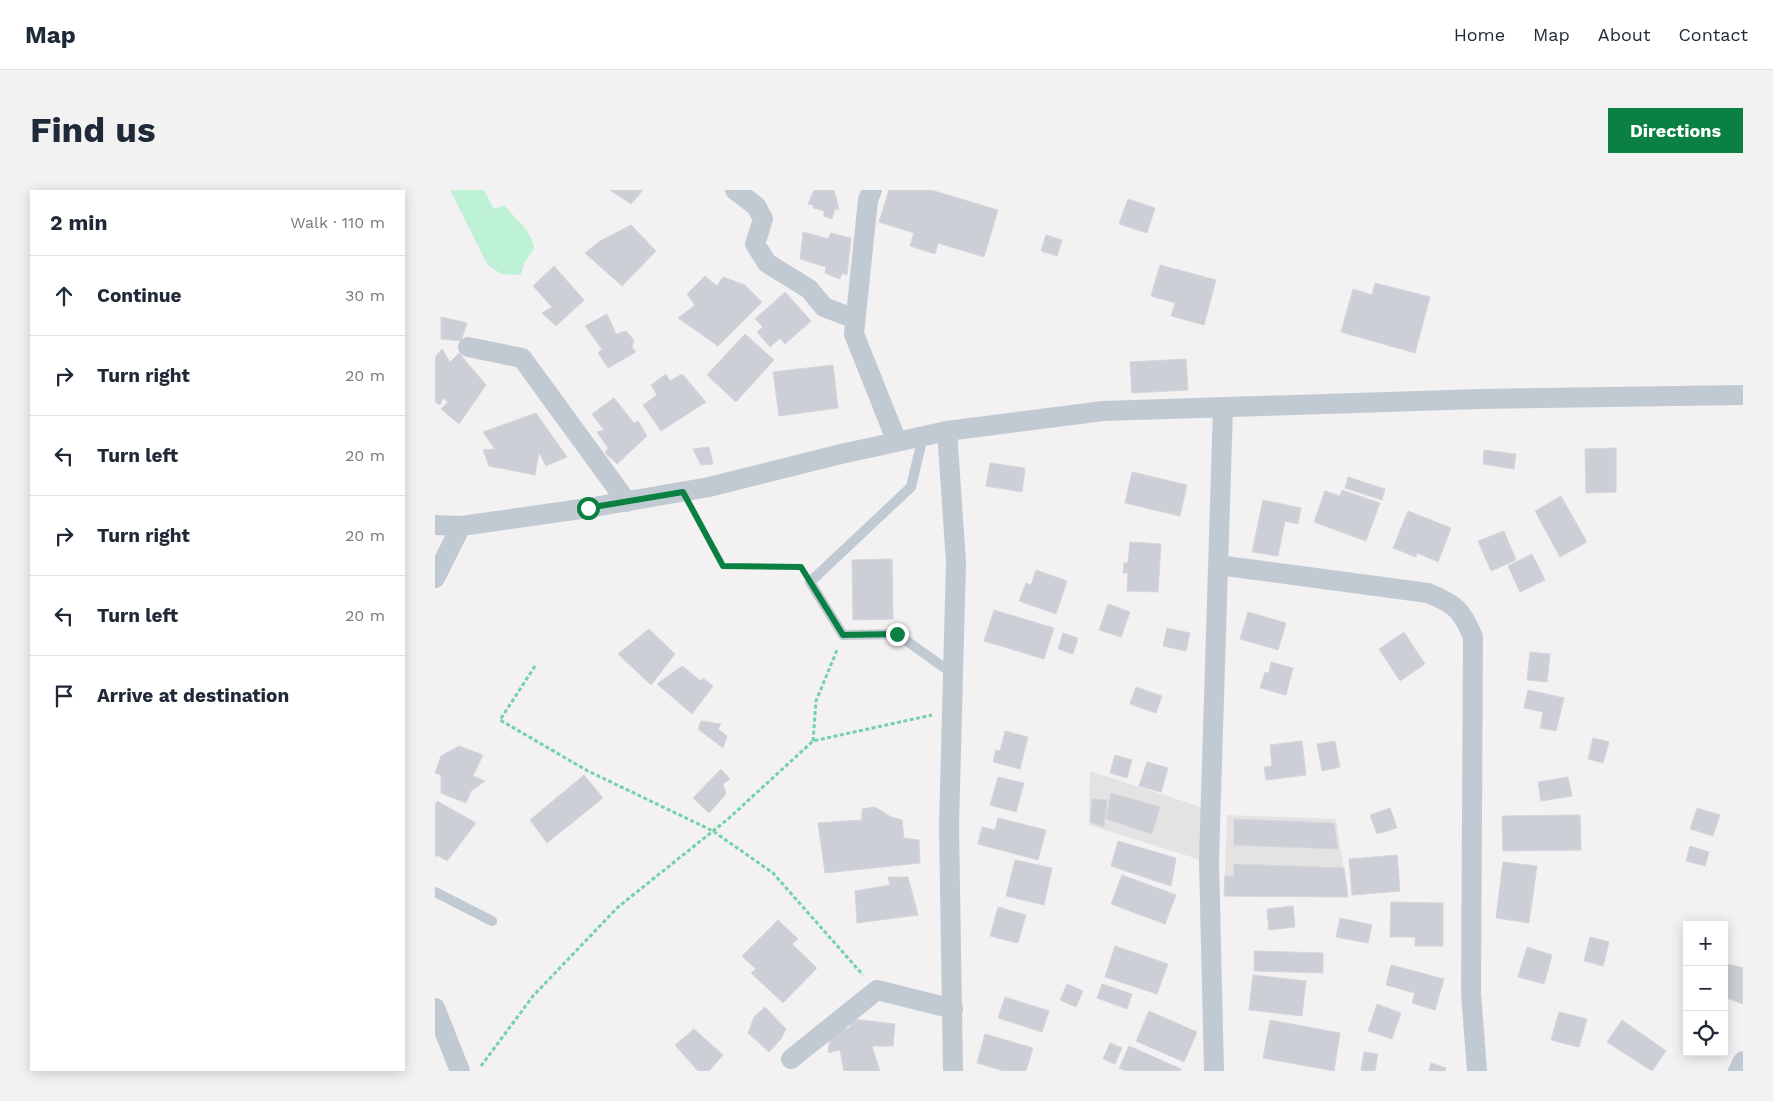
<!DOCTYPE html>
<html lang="en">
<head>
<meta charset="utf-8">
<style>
  :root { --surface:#fff; --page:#f2f2f3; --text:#1f2937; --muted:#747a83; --line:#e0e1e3; --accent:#0b8043 }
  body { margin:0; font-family:"Work Sans",sans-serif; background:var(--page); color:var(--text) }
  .controls { position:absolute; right:15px; bottom:15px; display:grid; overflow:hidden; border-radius:0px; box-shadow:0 2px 12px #0003 }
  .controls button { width:45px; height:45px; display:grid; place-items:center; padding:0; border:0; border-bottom:1px solid var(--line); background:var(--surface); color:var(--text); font:25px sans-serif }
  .stop { position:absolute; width:15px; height:15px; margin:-11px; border:4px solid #0b8043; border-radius:50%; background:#fff }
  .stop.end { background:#0b8043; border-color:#fff; box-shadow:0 1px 5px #0008 }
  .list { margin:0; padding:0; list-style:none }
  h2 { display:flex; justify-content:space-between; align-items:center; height:65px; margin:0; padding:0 20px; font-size:21px }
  h2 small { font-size:16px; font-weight:400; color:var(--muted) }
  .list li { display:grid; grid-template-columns:32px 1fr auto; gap:15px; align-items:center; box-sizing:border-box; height:80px; padding:0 20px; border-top:1px solid var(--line) }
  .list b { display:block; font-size:19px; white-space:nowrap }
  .list em { font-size:16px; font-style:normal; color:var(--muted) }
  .icon { flex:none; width:28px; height:28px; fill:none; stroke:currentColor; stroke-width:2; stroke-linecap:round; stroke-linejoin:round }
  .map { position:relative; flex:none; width:1308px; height:881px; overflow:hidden; border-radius:0px }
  header { display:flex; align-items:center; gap:30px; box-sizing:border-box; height:70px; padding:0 25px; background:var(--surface); border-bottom:1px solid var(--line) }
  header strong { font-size:24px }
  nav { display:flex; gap:28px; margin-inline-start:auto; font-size:18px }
  .intro { display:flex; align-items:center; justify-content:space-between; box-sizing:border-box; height:120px; padding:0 30px }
  h1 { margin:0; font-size:35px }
  .button { padding:12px 22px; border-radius:0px; background:var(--accent); color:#fff; font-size:18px; font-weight:700 }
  main { display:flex; gap:30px; padding:0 30px }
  aside { flex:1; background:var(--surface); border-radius:0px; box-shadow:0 2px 12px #0003 }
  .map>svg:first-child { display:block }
</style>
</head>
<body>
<header>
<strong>Map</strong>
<nav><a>Home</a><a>Map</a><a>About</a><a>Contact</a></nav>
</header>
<div class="intro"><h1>Find us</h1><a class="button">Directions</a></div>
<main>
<aside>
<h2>2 min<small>Walk · 110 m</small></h2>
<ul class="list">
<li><svg class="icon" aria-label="ahead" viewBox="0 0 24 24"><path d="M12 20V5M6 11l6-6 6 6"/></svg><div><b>Continue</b></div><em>30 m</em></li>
<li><svg class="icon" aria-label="right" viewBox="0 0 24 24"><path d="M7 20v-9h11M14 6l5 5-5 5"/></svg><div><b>Turn right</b></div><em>20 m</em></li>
<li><svg class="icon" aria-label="left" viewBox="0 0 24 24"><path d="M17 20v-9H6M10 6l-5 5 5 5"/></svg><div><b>Turn left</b></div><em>20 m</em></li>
<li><svg class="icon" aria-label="right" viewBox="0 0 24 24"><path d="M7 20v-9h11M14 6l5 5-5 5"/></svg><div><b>Turn right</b></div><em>20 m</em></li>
<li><svg class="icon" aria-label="left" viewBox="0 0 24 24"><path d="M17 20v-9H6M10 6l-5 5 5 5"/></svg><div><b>Turn left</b></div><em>20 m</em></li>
<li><svg class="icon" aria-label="arrive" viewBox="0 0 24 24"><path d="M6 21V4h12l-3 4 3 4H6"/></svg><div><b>Arrive at destination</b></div></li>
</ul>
</aside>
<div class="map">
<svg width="1308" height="881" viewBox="0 0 1308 881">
  <rect width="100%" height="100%" fill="#f3f1f1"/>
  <path fill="#e4e2e3" d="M655,581l114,37 -3,52 -112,-35z
    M792,625l109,4 12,78 -124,-1z"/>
  <path fill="#bef2d6" d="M15,0h34l10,19 10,-4c11,14 27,24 30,43l-10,16 -3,11 -20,-1 -14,-10z"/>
  <path fill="#cccfd5" stroke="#d4d6dc" d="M175,0h33l-12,14z
    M379,0h20l5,19h-4l-3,10 -8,-3v-5l-11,-3v-3l-5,-1z
    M454,0h42l67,20 -14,47 -46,-14 -3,11 -25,-8 4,-13 -35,-11z
    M693,9l27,9 -8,25 -28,-9z
    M196,35l25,26 -34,35 -37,-33 15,-12z
    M368,42l25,7 3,-6 20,5 -4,37 -5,-2 -2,6 -15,-6 1,-6 -26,-8z
    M611,45l16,5 -5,16 -16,-5z
    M725,75l56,15 -12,45 -33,-9 4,-13 -24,-7z
    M119,76l30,34 -28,26 -14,-13 10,-6 -19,-21z
    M270,86l12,10 6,-9 22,8 17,17 -44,44 -40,-28 17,-13 -8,-11z
    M940,93l55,14 -15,56 -74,-21 12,-43 19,6z
    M350,102l26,29 -26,23 -5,-6 -10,9 -13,-15 6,-5 -8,-8z
    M172,124l9,20 10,-3 8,9 -2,7 4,5 -28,16 -10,-15 4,-4 -17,-23z
    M6,127l26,6 -6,18 -20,-2z
    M310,144l29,26 -38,42 -29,-27z
    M7,159l8,13 9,-9 27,32 -27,39 -18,-15 7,-7 -5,-4 -3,7 -5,-3v-45z
    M751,169l2,31 -56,3 -2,-31z
    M398,175l5,43 -59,8 -6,-44z
    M231,184l4,7 12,-7 24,28 -45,29 -18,-26 14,-10 -6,-10z
    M179,208l20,25 4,-2 9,15 -30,28 -12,-11 3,-5 -11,-16 7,-2 -12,-16z
    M101,223l31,44 -21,9 -7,-14 -4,23 -46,-9 -6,-16 12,-1 -12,-17z
    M274,257l4,17 -12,1 -8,-16z
    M1181,258v44l-30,1 -1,-44z
    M1049,260l32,4 -2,15 -31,-5z
    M555,273l35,5 -3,24 -36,-6z
    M697,282l55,13 -7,31 -55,-13z
    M913,287l37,12 -3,11 -37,-12z
    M907,300l38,13 -14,38 -52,-19 11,-31 15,5z
    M1126,306l26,46 -27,15 -25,-46z
    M828,310l38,8 -3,16 -13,-3 -7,35 -26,-4z
    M973,321l43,17 -13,34 -21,-9 -1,4 -23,-9z
    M1069,341l12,29 -25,11 -13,-30z
    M695,352l31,2 -3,48 -31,-1 1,-18h-5l1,-10h4z
    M1097,364l13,26 -25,12 -12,-26z
    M457,369l1,60 -40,1 -1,-60z
    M601,380l31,11 -11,33 -37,-13 7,-18 5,2z
    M673,414l22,8 -9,25 -22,-7z
    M559,420l60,18 -10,31 -60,-18z
    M813,422l38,11 -8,27 -38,-11z
    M732,438l23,5 -4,18 -23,-5z
    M214,439l26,25 -24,31 -33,-31z
    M969,442l21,32 -25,17 -21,-32z
    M628,443l15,5 -5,16 -15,-5z
    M1095,462l20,2 -3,28 -20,-2z
    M836,472l22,6 -7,27 -26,-7 5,-16 4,1z
    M247,476l19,15 2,-3 10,8 -21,28 -35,-30z
    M701,497l26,9 -6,17 -26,-9z
    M1093,500l36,8 -8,33 -16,-3 3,-16 -19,-4z
    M266,531l20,3 -3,5 9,7 -4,12 -25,-19z
    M570,541l23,6 -8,32 -27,-7 3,-12 4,1z
    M1158,548l16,4 -6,21 -15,-4z
    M867,551l4,34 -40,5 -2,-13 8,-1 -2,-21z
    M900,551l5,26 -18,4 -5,-27z
    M24,556l24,9 -10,21 12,5 -14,10 -5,12 -25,-10v-18l-6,-2 6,-17z
    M680,565l17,5 -5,18 -17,-5z
    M712,572l21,6 -7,24 -22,-6z
    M286,579l9,10 -7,5 3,10 -17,19 -16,-15z
    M149,585l19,23 -56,45 -17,-23z
    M563,587l26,6 -8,29 -26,-7z
    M1133,587l4,19 -31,5 -3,-19z
    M676,603l49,14 -8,27 -46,-15z
    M657,609l15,1 -3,27 -14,-5z
    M2,611l39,22 -29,38 -10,-6 -2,3v-53z
    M440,617l16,10 11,3 2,18 15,2 1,23 -95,10 -7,-50 44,-3v-11z
    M955,618l7,20 -20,6 -7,-19z
    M1262,618l23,7 -7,21 -23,-7z
    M1145,625l1,35 -78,1 -1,-35z
    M563,628l48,12 -8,30 -60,-16 4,-17 13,3z
    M799,629l100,4 4,26 -104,-4z
    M683,651l58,17 -5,28 -60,-20z
    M1255,656l19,6 -4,14 -19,-5z
    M962,665l3,36 -48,4 -3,-36z
    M580,670l37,8 -8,37 -38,-9z
    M1068,672l34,4 -8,57 -33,-5z
    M799,674l110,4 4,29 -124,-1 1,-20 9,1z
    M687,685l54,20 -11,29 -54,-20z
    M453,687h20l10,38 -61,8 -2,-32 35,-6z
    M956,712l52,1v43h-28v-9h-25z
    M858,716l2,21 -26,3 -2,-21z
    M563,717l28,8 -8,28 -28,-7z
    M905,728l32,7 -4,18 -32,-6z
    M343,730l20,19 -6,5 25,24 -34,35 -32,-30 5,-4 -14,-13z
    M1155,747l19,5 -6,24 -19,-5z
    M680,756l53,18 -11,30 -52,-17z
    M1092,757l25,8 -8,29 -26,-7z
    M819,761l69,2v20l-69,-2z
    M1294,774l14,4v36l-19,-7v-20z
    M956,775l53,14 -9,31 -23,-7 3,-10 -29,-8z
    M818,785l53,6 -4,35 -53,-6z
    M632,794l16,7 -7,16 -16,-7z
    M667,794l30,10 -5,15 -30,-11z
    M570,807l44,14 -7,21 -44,-14z
    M942,814l24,9 -9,26 -24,-8z
    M330,817l21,22 -5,10 -12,13 -21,-19 6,-16z
    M714,821l48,21 -13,30 -48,-21z
    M1124,822l28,7 -8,28 -28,-7z
    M417,829l43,5 -2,22h-21l8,25h-36l-4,-21 -12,3 3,-23 18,-2z
    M835,830l70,13 -6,38 -71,-13z
    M1187,830l44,31 -14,20 -45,-29z
    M259,839l29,26 -14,16h-11l-23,-26z
    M550,844l48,14 -7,23h-22l-27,-8z
    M675,853l12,5 -7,16 -12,-5z
    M694,856l52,23 -1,2h-54l-7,-3z
    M929,862l14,2 -3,17h-14z
    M996,873l15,5 -1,3h-16z"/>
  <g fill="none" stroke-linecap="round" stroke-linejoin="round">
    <path stroke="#74d2aa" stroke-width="3" stroke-dasharray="4 2.5" stroke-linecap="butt" d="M258,320l30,56 78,1 1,2
      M100,476l-35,54 88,51 125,60 60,42 90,102
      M378,551l3,-40 21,-51
      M46,876l52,-70 85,-89 110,-88 85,-78 119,-26"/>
    <path stroke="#c1cad3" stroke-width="10" d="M488,246l-12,51 -101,95 33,53 54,-1 56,40
      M0,702l57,29"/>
    <path stroke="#c1cad3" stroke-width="20" d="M300,0l21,16 7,13 -8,25 12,19 42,26 15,18 31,12
      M437,0l-4,10 -14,134 43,108
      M33,157l54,11 105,144
      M512,241l9,131 -7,264 4,245
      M0,335l26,1 127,-18 121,-21 132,-33 106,-23 156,-20 377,-12 263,-4
      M783,375l210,28c27,11 34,17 45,44l-2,356 6,78
      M0,388l26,-52
      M0,818l25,63
      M356,869l86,-69 76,19
      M779,881l-5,-211 14,-453
      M1303,881l5,-10"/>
  </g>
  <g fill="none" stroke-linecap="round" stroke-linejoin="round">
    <path stroke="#0b8043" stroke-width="6" d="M153,318l95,-16 40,74 78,1 42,68 54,-1"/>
  </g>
</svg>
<div class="controls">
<button>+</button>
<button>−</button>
<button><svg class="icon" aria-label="locate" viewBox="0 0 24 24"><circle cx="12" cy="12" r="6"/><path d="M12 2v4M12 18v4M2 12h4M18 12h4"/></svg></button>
</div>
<div class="stop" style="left:153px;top:318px"></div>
<div class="stop end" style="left:462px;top:444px"></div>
</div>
</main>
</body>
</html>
